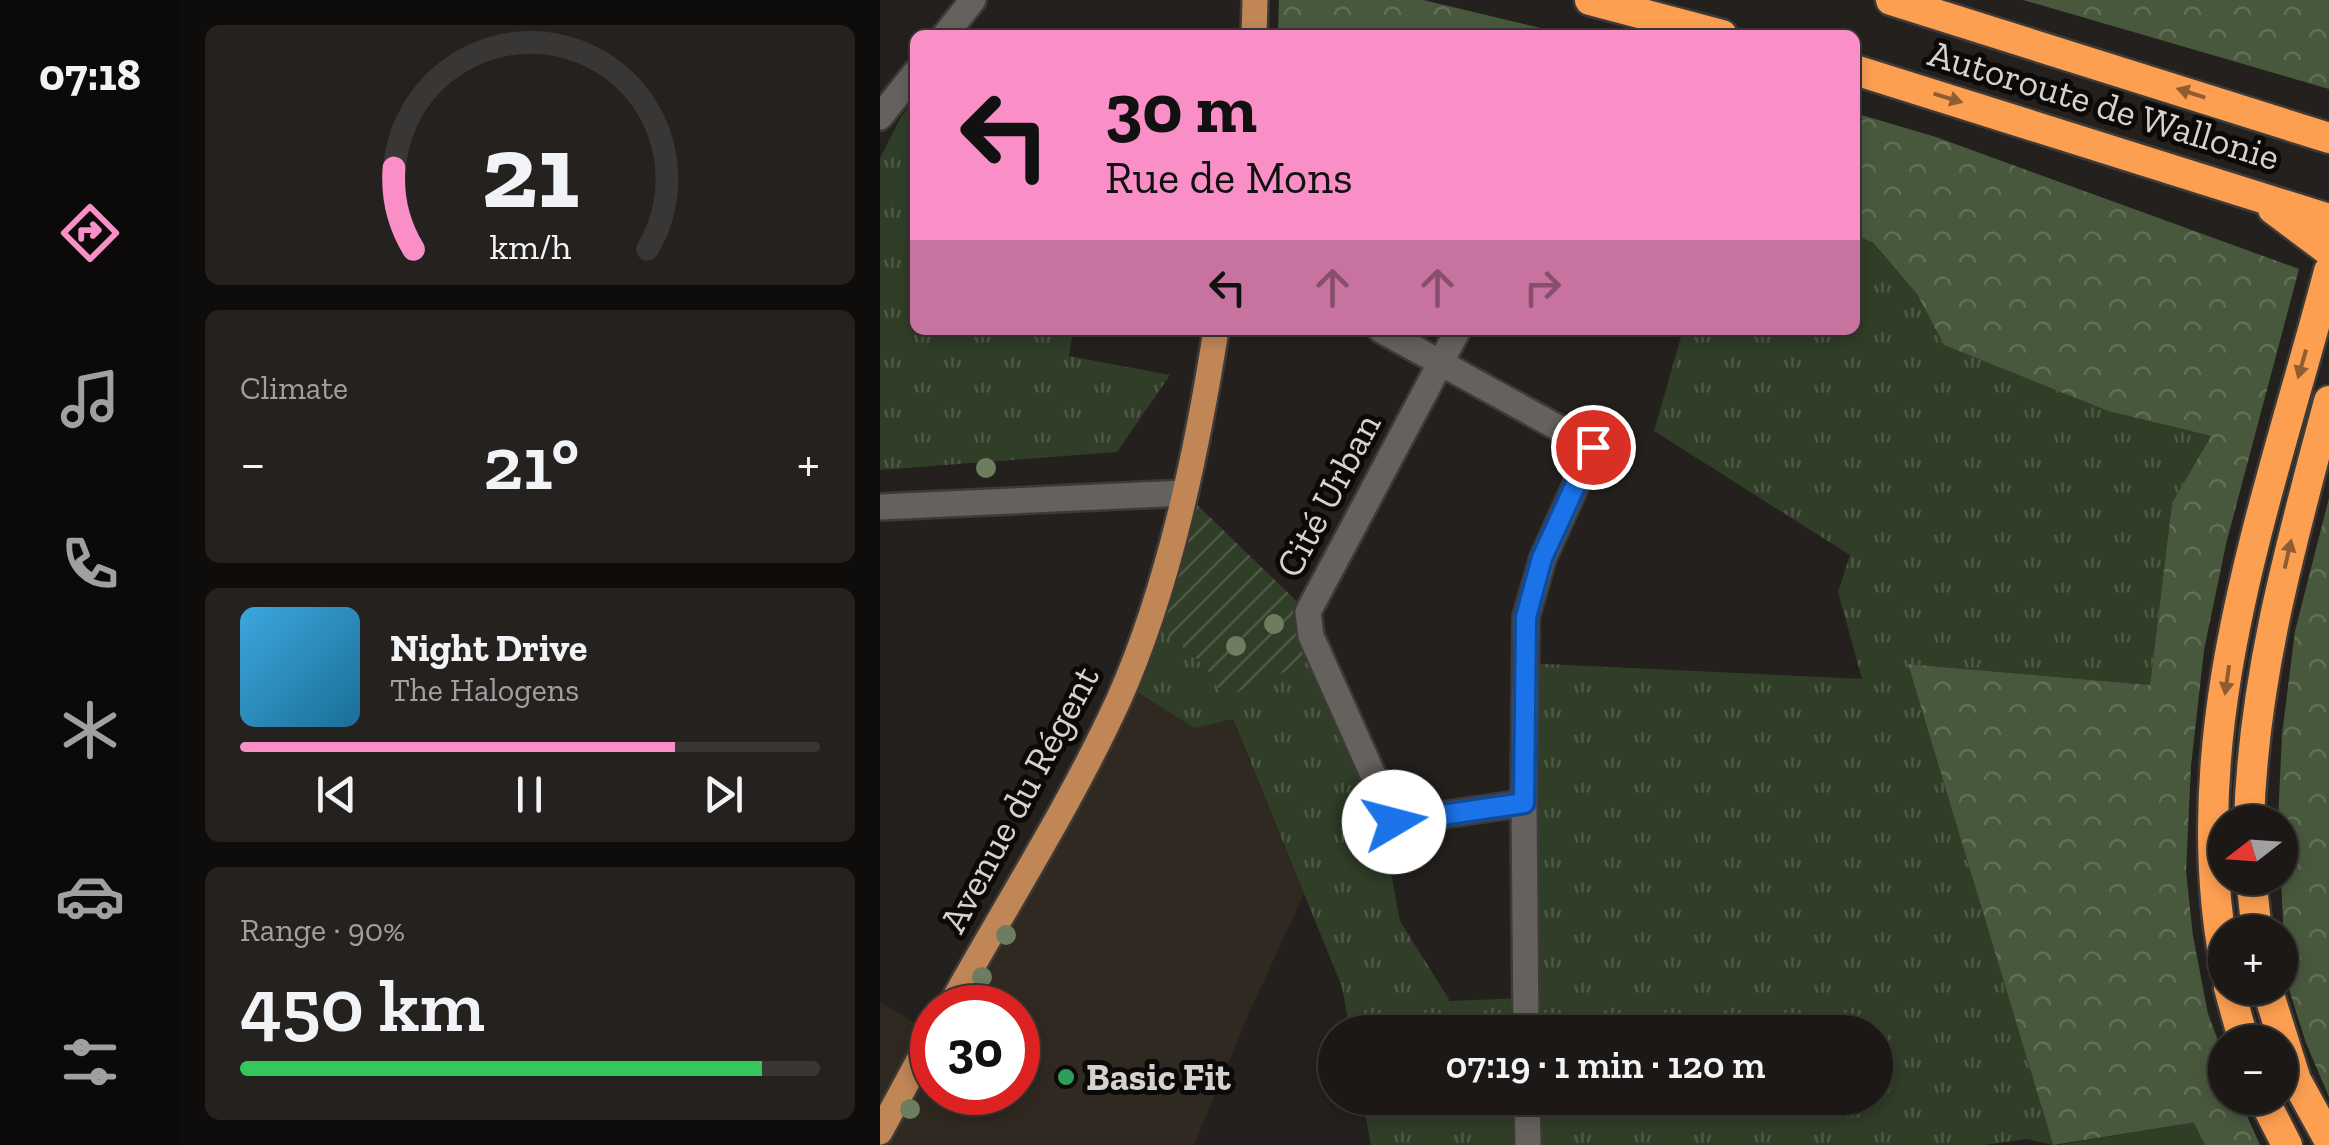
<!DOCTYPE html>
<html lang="en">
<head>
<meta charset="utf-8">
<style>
  :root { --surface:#1b1816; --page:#24211f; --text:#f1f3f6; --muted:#a0a0a1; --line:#393735; --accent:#fa8fc7 }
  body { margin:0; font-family:"Zilla Slab",serif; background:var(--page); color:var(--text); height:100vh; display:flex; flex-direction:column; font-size:38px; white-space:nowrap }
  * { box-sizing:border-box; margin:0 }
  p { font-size:32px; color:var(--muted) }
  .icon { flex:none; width:55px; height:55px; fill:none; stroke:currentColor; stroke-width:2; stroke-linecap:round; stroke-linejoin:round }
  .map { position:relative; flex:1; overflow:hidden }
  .panel { display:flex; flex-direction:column; gap:25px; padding:25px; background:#0f0d0c; width:700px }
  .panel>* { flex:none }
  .hud { position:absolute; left:30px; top:30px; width:950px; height:305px; border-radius:15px; box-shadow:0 5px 15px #0003,0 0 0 2px var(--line); background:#fa8fc7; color:#111; overflow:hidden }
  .needle { width:65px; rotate:253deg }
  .fabs { position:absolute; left:1328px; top:805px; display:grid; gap:20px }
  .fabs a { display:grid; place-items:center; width:90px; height:90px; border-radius:50%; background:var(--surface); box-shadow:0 5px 15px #0003,0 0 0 2px var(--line); font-size:50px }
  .speed { position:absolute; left:30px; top:985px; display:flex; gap:20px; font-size:50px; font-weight:700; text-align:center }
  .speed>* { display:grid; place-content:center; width:130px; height:130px; border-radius:50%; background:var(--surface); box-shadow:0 5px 15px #0003,0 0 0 2px var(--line); line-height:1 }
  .speed .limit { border:15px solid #d22; background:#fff; color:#111 }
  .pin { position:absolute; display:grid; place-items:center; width:85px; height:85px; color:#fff; margin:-42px; border:5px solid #fff; border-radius:50%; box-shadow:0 2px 10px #0007 }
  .me { position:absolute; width:110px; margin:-55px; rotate:82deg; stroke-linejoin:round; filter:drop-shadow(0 0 8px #0008) }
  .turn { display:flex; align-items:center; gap:35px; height:210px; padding:0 30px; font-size:45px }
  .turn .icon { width:130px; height:130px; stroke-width:2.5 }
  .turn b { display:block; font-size:70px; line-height:85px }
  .lanes { display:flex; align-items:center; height:95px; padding:0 30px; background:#0003; justify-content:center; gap:50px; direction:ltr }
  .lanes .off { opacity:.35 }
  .big { font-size:75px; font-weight:600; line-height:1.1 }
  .panel .widget { flex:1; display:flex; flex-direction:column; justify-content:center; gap:15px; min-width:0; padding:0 35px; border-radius:15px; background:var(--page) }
  .panel .dial { align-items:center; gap:0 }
  .dial svg { height:260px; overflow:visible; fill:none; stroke:var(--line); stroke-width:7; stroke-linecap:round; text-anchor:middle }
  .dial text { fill:var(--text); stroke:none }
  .song { display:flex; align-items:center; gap:30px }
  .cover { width:120px; height:120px; border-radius:15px; background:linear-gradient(135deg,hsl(200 70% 55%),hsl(200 70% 35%)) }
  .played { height:10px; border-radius:5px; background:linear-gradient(90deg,var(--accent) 75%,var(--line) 75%) }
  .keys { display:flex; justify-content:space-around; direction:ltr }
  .heat { display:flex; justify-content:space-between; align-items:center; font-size:55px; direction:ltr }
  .charge { height:15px; border-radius:8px; background:linear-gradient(90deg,#34c759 90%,var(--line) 0) }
  .trip { position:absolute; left:438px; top:1015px; width:575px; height:100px; border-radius:50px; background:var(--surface); box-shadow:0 5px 15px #0003,0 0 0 2px var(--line); font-weight:600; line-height:100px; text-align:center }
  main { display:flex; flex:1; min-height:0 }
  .tabs { display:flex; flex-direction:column; width:180px; justify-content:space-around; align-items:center; background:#0b0a09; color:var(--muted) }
  .tabs .icon { width:70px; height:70px }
  .tabs .current { color:var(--accent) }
  .tabs b { font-size:45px; color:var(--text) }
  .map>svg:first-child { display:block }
</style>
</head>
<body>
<main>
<nav class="tabs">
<b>07:18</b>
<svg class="icon current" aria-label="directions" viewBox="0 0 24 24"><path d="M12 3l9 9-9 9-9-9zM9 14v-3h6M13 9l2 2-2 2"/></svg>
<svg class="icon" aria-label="music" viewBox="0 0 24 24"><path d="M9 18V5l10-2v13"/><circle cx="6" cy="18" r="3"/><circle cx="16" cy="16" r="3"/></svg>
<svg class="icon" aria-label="phone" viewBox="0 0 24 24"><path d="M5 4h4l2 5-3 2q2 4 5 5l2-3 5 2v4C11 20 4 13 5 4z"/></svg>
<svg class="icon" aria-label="climate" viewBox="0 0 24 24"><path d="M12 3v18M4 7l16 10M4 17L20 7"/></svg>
<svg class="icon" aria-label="car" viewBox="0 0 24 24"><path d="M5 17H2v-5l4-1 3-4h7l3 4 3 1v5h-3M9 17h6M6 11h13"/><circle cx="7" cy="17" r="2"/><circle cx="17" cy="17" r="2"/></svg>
<svg class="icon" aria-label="filters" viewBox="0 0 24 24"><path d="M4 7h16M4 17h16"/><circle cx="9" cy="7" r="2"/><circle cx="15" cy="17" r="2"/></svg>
</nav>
<section class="panel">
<div class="widget dial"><svg viewBox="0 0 100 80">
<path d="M14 69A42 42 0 1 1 86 69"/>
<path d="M14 69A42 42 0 0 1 8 44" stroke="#fa8fc7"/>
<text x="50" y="56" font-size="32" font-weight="700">21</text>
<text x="50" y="72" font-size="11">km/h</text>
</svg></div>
<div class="widget"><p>Climate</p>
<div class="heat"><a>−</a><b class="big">21°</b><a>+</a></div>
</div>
<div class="widget">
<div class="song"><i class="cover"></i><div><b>Night Drive</b><p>The Halogens</p></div></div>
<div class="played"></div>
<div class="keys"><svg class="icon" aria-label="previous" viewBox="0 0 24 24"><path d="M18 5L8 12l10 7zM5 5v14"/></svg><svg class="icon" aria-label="pause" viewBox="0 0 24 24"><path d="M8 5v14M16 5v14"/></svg><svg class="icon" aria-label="next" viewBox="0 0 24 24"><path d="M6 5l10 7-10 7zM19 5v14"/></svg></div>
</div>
<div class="widget"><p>Range · 90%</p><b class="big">450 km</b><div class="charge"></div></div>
</section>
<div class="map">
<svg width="1449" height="1145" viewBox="0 0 1449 1145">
  <defs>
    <pattern id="grass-tufts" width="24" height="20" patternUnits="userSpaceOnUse" patternTransform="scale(2.5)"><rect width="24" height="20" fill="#303d27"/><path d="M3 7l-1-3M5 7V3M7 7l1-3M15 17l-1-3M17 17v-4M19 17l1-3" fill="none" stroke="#4d5845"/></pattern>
    <pattern id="forest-crowns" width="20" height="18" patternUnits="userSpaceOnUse" patternTransform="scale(2.5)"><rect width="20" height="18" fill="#48583d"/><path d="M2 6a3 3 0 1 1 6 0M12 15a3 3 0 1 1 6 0" fill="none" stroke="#626f58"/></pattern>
    <pattern id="garden-furrows" width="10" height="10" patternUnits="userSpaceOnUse" patternTransform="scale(2.5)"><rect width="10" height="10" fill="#303d27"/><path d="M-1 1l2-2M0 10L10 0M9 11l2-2" fill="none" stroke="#4d5845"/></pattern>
  </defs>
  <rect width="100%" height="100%" fill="#24201d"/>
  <path fill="#302921" d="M245,684L314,728L352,718L424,894L370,1011L314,1145H0V1002L52,1033V1092H138V1008L69,1007Z"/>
  <path fill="url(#grass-tufts)" d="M35,99V330H193L189,356L290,375L237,452L0,470V158L21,117Z
    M975,235L992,243L1037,294L1064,345L1228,411L1331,436L1292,503L1270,685L1028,664L1173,1145L1147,1139L1104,1145H491L482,1098H995V1032H470L462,987L353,719L314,728L245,684L269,618L326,667L344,698L438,657L502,825L520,921L570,1001L645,998V663L982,679L958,592L970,555L774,431L803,330H975Z"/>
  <path fill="url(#forest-crowns)" d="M399,0H543L690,35H402L398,29Z
    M1143,0H1449V89Z
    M975,113L1056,137L1419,269L1346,544L1324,650L1311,766L1306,871L1313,936L1328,1014L1345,1059V1098H1359L1380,1145H1325L1313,1123L1173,1145L1028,664L1270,685L1292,503L1331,436L1228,411L1064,345L1037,294L993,243L975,235Z
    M1449,498V1097L1426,1043L1406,980L1398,822L1402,734L1415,631Z"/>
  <path fill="url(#garden-furrows)" d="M305,493L428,612L438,657L344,698L326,667L269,618Z"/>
  <path fill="#303d27" d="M1314,1123L1325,1145H1178L1297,1125Z"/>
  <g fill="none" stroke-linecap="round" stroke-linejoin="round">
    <defs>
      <path id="street" d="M65,35L93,0
        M0,117L35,73
        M501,330L713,447L663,558L646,617L644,803L646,1032
        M578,330L428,612L431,636L514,822L644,803
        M0,507L305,493
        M647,1098L648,1145"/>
      <path id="primary" d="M374,35L375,0
        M69,1008C126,905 190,806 239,699C289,587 317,451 336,330
        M0,1132L52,1036"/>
      <path id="highway" d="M710,0L842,35
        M1011,0L1449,138
        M975,70L1449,219
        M1393,209L1449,251
        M1369,822C1373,677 1412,540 1449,401
        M1371,878L1377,932
        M1345,964C1300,727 1390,496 1449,271
        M1349,988L1364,1042
        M1387,988L1416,1080L1449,1140
        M1383,1098L1407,1145"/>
    </defs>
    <use href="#street" stroke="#3d3a38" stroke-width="30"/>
    <use href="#primary" stroke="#3d3a38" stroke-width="30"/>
    <use href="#highway" stroke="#3d3a38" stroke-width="35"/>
    <use href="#street" stroke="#65615d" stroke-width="25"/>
    <use href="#primary" stroke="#c08656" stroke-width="25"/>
    <use href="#highway" stroke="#fc9f51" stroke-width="30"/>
  </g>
  <g fill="#6e7d60">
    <circle cx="106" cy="468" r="10"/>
    <circle cx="394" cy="624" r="10"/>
    <circle cx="356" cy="646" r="10"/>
    <circle cx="126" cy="935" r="10"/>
    <circle cx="102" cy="977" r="10"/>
    <circle cx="30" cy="1109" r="10"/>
  </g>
  <defs><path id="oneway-solid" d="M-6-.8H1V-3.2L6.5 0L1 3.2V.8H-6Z" transform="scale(2.5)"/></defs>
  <g fill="#905c31">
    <use href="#oneway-solid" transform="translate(1311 93) rotate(-162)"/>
    <use href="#oneway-solid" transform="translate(1068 98) rotate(17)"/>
    <use href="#oneway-solid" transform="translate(1422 364) rotate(106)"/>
    <use href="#oneway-solid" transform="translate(1408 554) rotate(-77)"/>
    <use href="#oneway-solid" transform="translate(1347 680) rotate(98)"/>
  </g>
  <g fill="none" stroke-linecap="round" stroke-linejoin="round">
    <defs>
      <path id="route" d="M514,822L644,803L646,617L662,558L713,447"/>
    </defs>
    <use href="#route" stroke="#114b97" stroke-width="25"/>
    <use href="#route" stroke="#1a73e8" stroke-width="18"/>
  </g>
  <circle fill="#2e9e5b" stroke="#0c0a09" stroke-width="4" cx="186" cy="1077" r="10"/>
  <g text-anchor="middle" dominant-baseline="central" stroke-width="10" stroke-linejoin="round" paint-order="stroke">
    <g font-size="38" fill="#d5d2d0" stroke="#0c0a09">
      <text transform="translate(1224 105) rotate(17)">Autoroute de Wallonie</text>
      <text transform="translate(448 495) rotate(-62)">Cité Urban</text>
      <text transform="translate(139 799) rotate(-62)">Avenue du Régent</text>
    </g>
    <g font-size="38" font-weight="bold" fill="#d5d2d0" stroke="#0c0a09" text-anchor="start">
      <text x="206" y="1077">Basic Fit</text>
    </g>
  </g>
</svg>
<div class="fabs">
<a><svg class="needle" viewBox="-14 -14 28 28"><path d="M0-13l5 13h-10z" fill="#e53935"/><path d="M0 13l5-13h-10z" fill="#a0a0a1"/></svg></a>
<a>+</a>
<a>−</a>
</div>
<div class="speed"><div class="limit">30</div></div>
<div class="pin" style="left:713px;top:447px;background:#d93025"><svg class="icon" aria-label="arrive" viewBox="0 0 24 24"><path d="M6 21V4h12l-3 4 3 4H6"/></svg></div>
<svg class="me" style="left:514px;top:822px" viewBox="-20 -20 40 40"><circle r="19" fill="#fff"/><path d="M0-13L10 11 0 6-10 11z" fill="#1a73e8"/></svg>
<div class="trip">07:19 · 1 min · 120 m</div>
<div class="hud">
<div class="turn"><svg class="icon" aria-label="left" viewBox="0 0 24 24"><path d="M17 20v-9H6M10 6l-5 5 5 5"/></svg><div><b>30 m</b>Rue de Mons</div></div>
<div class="lanes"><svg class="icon" aria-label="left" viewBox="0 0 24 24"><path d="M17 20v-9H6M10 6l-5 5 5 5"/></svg><svg class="icon off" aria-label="ahead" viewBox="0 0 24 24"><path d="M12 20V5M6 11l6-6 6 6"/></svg><svg class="icon off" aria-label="ahead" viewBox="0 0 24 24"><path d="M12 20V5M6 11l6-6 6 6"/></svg><svg class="icon off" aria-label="right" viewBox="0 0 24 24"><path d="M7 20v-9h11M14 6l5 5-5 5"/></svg></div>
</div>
</div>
</main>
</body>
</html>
